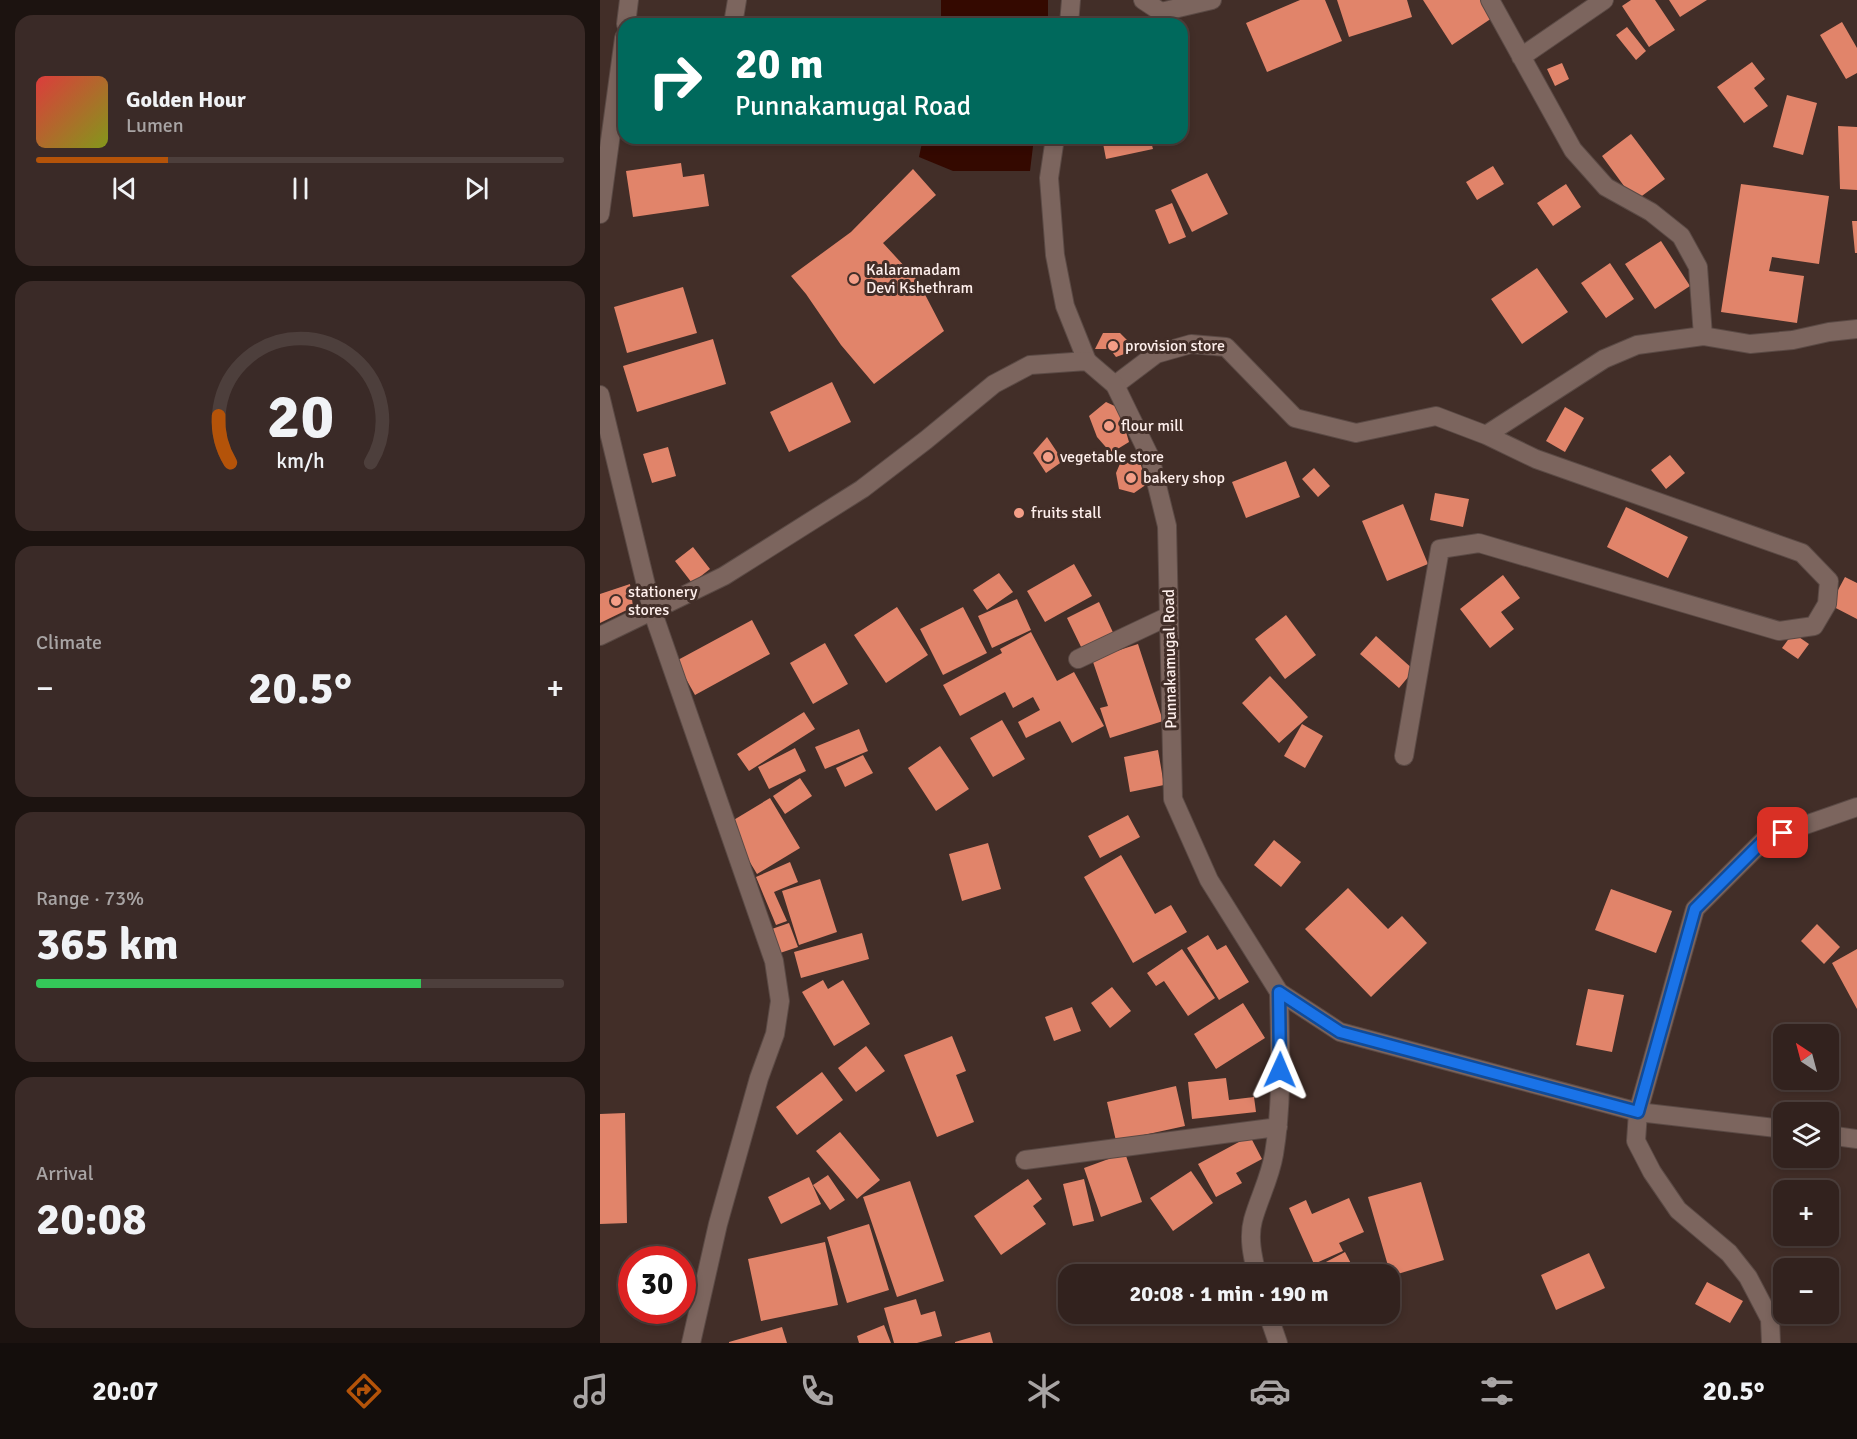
<!DOCTYPE html>
<html lang="en">
<head>
<meta charset="utf-8">
<style>
  :root { --surface:#32221e; --page:#3a2a27; --text:#f1f3f6; --muted:#a8a4a4; --line:#4d3f3c; --accent:#b45309 }
  body { margin:0; font-family:Signika,sans-serif; background:var(--page); color:var(--text); height:100vh; display:flex; flex-direction:column; font-size:22px; white-space:nowrap }
  * { box-sizing:border-box; margin:0 }
  p { font-size:20px; color:var(--muted) }
  .icon { flex:none; width:33px; height:33px; fill:none; stroke:currentColor; stroke-width:2; stroke-linecap:round; stroke-linejoin:round }
  .map { position:relative; flex:1; overflow:hidden }
  .details { display:flex; flex-direction:column; gap:15px; padding:15px; background:#1c1310; width:600px }
  .details>* { flex:none }
  .hud { position:absolute; left:18px; top:18px; width:570px; height:126px; border-radius:18px; box-shadow:0 3px 9px #0003,0 0 0 2px var(--line); background:#00695c; color:#fff; overflow:hidden }
  .needle { width:39px; rotate:324deg }
  .fabs { position:absolute; left:1173px; top:1024px; display:grid; gap:12px }
  .fabs a { display:grid; place-items:center; width:66px; height:66px; border-radius:12px; background:var(--surface); box-shadow:0 3px 9px #0003,0 0 0 2px var(--line); font-size:30px }
  .speed { position:absolute; left:18px; top:1246px; display:flex; gap:12px; font-size:30px; font-weight:700; text-align:center }
  .speed>* { display:grid; place-content:center; width:78px; height:78px; border-radius:50%; background:var(--surface); box-shadow:0 3px 9px #0003,0 0 0 2px var(--line); line-height:1 }
  .speed .limit { border:9px solid #d22; background:#fff; color:#111 }
  .pin { position:absolute; display:grid; place-items:center; width:51px; height:51px; color:#fff; margin:-26px; border-radius:12px; box-shadow:0 3px 9px #0006 }
  .me { position:absolute; width:66px; margin:-33px; rotate:1deg; stroke-linejoin:round; filter:drop-shadow(0 0 4px #0008) }
  .turn { display:flex; align-items:center; gap:21px; height:126px; padding:0 18px; font-size:27px }
  .turn .icon { width:78px; height:78px; stroke-width:2.5 }
  .turn b { display:block; font-size:42px; line-height:51px }
  .big { font-size:45px; font-weight:700; line-height:1.1 }
  .details .tile { flex:1; display:flex; flex-direction:column; justify-content:center; gap:9px; min-width:0; padding:0 21px; border-radius:18px; background:var(--page) }
  .details .dial { align-items:center; gap:0 }
  .dial svg { height:156px; overflow:visible; fill:none; stroke:var(--line); stroke-width:7; stroke-linecap:round; text-anchor:middle }
  .dial text { fill:var(--text); stroke:none }
  .song { display:flex; align-items:center; gap:18px }
  .cover { width:72px; height:72px; border-radius:9px; background:linear-gradient(135deg,hsl(0 70% 55%),hsl(70 70% 35%)) }
  .played { height:6px; border-radius:3px; background:linear-gradient(90deg,var(--accent) 25%,var(--line) 25%) }
  .keys { display:flex; justify-content:space-around; direction:ltr }
  .heat { display:flex; justify-content:space-between; align-items:center; font-size:33px; direction:ltr }
  .charge { height:9px; border-radius:4px; background:linear-gradient(90deg,#34c759 73%,var(--line) 0) }
  .trip { position:absolute; left:458px; top:1264px; width:342px; height:60px; border-radius:18px; background:var(--surface); box-shadow:0 3px 9px #0003,0 0 0 2px var(--line); font-weight:700; line-height:60px; text-align:center }
  .menu { display:flex; height:96px; justify-content:space-around; align-items:center; background:#140e0c; color:var(--muted) }
  .menu .icon { width:42px; height:42px }
  .menu .active { color:var(--accent) }
  .menu b { font-size:27px; color:var(--text) }
  main { display:flex; flex:1; min-height:0 }
  .map>svg:first-child { display:block }
</style>
</head>
<body>
<main>
<section class="details">
<div class="tile">
<div class="song"><i class="cover"></i><div><b>Golden Hour</b><p>Lumen</p></div></div>
<div class="played"></div>
<div class="keys"><svg class="icon" aria-label="previous" viewBox="0 0 24 24"><path d="M18 5L8 12l10 7zM5 5v14"/></svg><svg class="icon" aria-label="pause" viewBox="0 0 24 24"><path d="M8 5v14M16 5v14"/></svg><svg class="icon" aria-label="next" viewBox="0 0 24 24"><path d="M6 5l10 7-10 7zM19 5v14"/></svg></div>
</div>
<div class="tile dial"><svg viewBox="0 0 100 80">
<path d="M14 69A42 42 0 1 1 86 69"/>
<path d="M14 69A42 42 0 0 1 8 45" stroke="#b45309"/>
<text x="50" y="56" font-size="32" font-weight="700">20</text>
<text x="50" y="72" font-size="11">km/h</text>
</svg></div>
<div class="tile"><p>Climate</p>
<div class="heat"><a>−</a><b class="big">20.5°</b><a>+</a></div>
</div>
<div class="tile"><p>Range · 73%</p><b class="big">365 km</b><div class="charge"></div></div>
<div class="tile"><p>Arrival</p><b class="big">20:08</b></div>
</section>
<div class="map">
<svg width="1257" height="1343" viewBox="0 0 1257 1343">
  <rect width="100%" height="100%" fill="#422e28"/>
  <path fill="#340900" d="M341,0H448V24H341Z
    M323,138H434L430,171H353L319,157Z"/>
  <path fill="#e1846a" d="M700,0H725L742,41L667,72L646,23Z
    M737,0H807L812,17L749,37Z
    M823,0H880L892,18L852,45Z
    M1031,0H1055L1075,30L1049,47L1022,6Z
    M1069,0H1107L1080,17Z
    M1242,22L1257,48V73L1246,79L1220,35Z
    M1027,27L1046,51L1036,60L1016,35Z
    M1152,62L1165,79L1154,88L1168,106L1144,123L1117,87Z
    M962,63L969,79L955,86L947,69Z
    M1187,95L1217,103L1203,155L1173,147Z
    M1238,126L1257,127V190L1240,189Z
    M1031,134L1065,179L1035,201L1002,156Z
    M502,138H550L553,149L506,159Z
    M81,163L83,177L104,174L109,206L33,217L26,171Z
    M893,166L904,184L877,200L866,182Z
    M313,169L336,195L283,243L318,281L344,331L274,384L241,345L206,294L191,276L251,232Z
    M607,173L628,214L592,232L571,190Z
    M966,184L981,207L953,226L937,203Z
    M1141,184L1229,196L1219,264L1172,257L1169,271L1204,276L1197,323L1121,312Z
    M572,203L586,237L569,244L555,210Z
    M1252,221H1257V253H1255Z
    M1061,241L1090,286L1055,309L1025,264Z
    M1010,263L1034,299L1006,318L981,283Z
    M937,268L968,312L922,344L891,299Z
    M83,287L97,333L27,353L14,307Z
    M503,333H520L530,343L527,353L516,357L510,349H495Z
    M113,339L126,384L37,412L23,366Z
    M232,382L251,422L189,452L170,412Z
    M506,402L519,408L529,442L511,453L497,437L489,416Z
    M965,407L984,418L965,452L946,441Z
    M447,437L463,461L446,473L433,453Z
    M68,447L76,476L52,483L43,454Z
    M1070,455L1085,473L1066,489L1051,470Z
    M538,456L547,484L534,493L519,489L516,473L522,459Z
    M686,461L700,497L646,518L632,482Z
    M714,468L730,486L718,497L702,479Z
    M835,493L869,499L863,527L830,520Z
    M803,504L828,564L787,581L762,521Z
    M1026,507L1088,537L1068,578L1007,547Z
    M93,547L110,569L92,583L75,561Z
    M474,564L492,596L445,622L427,591Z
    M399,573L413,592L387,610L373,590Z
    M903,575L920,598L901,612L914,629L890,648L860,609Z
    M1245,577L1257,583V619L1230,605Z
    M30,584L33,607L0,623V594Z
    M417,599L431,630L392,648L378,616Z
    M499,602L516,639L485,655L467,618Z
    M297,607L328,655L286,683L254,635Z
    M363,607L387,653L343,675L320,629Z
    M686,615L716,655L685,679L655,639Z
    M152,620L170,654L95,695L76,661Z
    M431,632L457,681L474,672L504,726L472,743L460,721L426,738L418,722L440,710L433,697L413,708L405,692L360,716L343,685L402,653L400,649Z
    M1193,633L1209,644L1198,659L1182,648Z
    M776,636L814,670L799,688L760,654Z
    M225,643L248,684L213,704L190,663Z
    M538,644L563,721L510,738L500,708L508,706L492,659Z
    M670,676L708,717L679,743L642,703Z
    M204,712L215,729L149,771L137,754Z
    M402,720L425,759L393,777L370,738Z
    M702,724L723,736L705,768L684,756Z
    M259,729L268,751L225,769L215,747Z
    M340,746L369,789L336,811L308,768Z
    M195,748L206,771L169,789L158,767Z
    M558,750L564,785L530,792L524,757Z
    M263,755L273,773L245,787L236,768Z
    M200,778L212,796L185,814L173,796Z
    M170,798L200,848L157,874L127,824Z
    M528,815L540,837L500,858L488,836Z
    M674,840L701,862L681,887L654,865Z
    M388,843L401,889L362,901L349,854Z
    M521,855L555,914L571,905L587,932L533,963L484,877Z
    M190,862L198,882L174,892L187,921L176,925L156,877Z
    M220,879L237,932L199,945L182,891Z
    M748,888L788,929L802,916L827,943L771,997L705,929Z
    M1011,889L1072,911L1056,953L995,930Z
    M189,923L198,947L177,954L169,930Z
    M1217,924L1240,947L1224,964L1201,941Z
    M262,933L269,959L201,978L194,952Z
    M608,935L617,950L626,945L649,982L619,1000L587,948Z
    M582,949L615,998L588,1016L564,981L556,986L547,973Z
    M1257,949V1009L1232,963Z
    M223,980L228,989L243,980L270,1024L234,1046L202,992Z
    M512,987L531,1011L510,1028L491,1003Z
    M988,989L1024,995L1012,1052L976,1045Z
    M643,1003L665,1038L616,1069L594,1034Z
    M472,1007L481,1031L454,1041L445,1017Z
    M352,1036L366,1071L356,1075L374,1122L337,1137L304,1055Z
    M266,1046L285,1071L256,1092L238,1068Z
    M222,1072L243,1100L197,1135L176,1107Z
    M626,1078L629,1100L654,1097L656,1112L592,1119L588,1082Z
    M576,1086L585,1126L516,1141L507,1102Z
    M25,1113L27,1223L0,1224V1114Z
    M240,1132L280,1180L257,1199L216,1151Z
    M650,1136L662,1159L636,1173L642,1183L616,1197L598,1164Z
    M525,1153L542,1202L501,1217L484,1168Z
    M591,1171L613,1203L573,1231L550,1198Z
    M228,1175L245,1200L230,1210L213,1185Z
    M209,1177L221,1204L181,1224L168,1197Z
    M428,1179L442,1199L433,1206L446,1224L401,1255L374,1216Z
    M484,1179L494,1221L473,1226L463,1184Z
    M310,1181L344,1281L297,1297L263,1197Z
    M821,1182L844,1260L791,1276L768,1197Z
    M749,1198L764,1232L739,1243L743,1251L714,1264L689,1208L706,1200L712,1214Z
    M269,1224L289,1290L247,1303L227,1237Z
    M225,1242L238,1305L161,1321L148,1259Z
    M745,1252L757,1275H701Z
    M989,1253L1005,1288L956,1310L941,1275Z
    M1107,1282L1143,1301L1130,1323L1095,1304Z
    M316,1299L321,1315L335,1311L342,1336L317,1343H294L284,1308Z
    M284,1325L291,1343H259L257,1336Z
    M182,1327L187,1343H129V1342Z
    M390,1332L393,1343H355V1342Z"/>
  <g fill="none" stroke-linecap="round" stroke-linejoin="round">
    <defs>
      <path id="street" d="M543,0L561,12L612,0
        M890,0L973,150L1006,187L1051,212L1081,236L1098,267L1103,336
        M26,24L29,0
        M133,24L137,0
        M469,24L471,0
        M921,57L1004,0
        M455,138L449,178L455,255L465,306L487,361
        M0,214L24,38
        M515,385L556,354L591,344L626,347L695,418L756,433L836,416L886,435L1004,359L1037,345L1103,336L1150,344L1193,340L1229,332L1257,329
        M0,395L52,610L174,961L180,1001L175,1034L159,1078L118,1224L91,1343
        M478,659L569,616
        M804,756L840,549L879,543L1179,631L1214,626L1227,604L1229,581L1202,553L936,459L886,435
        M425,1160L678,1127
        M657,1275C653,1258 648,1238 653,1220C659,1198 670,1178 674,1154C683,1101 680,1046 679,992
        M668,1314L678,1343
        M1171,1343L1170,1319L1148,1277L1129,1253L1078,1210L1052,1172L1036,1141L1038,1112L1095,909L1165,839L1257,807"/>
      <path id="secondary" d="M0,636L124,576L262,489L326,440L394,384L430,365L487,361L515,385L550,457L567,526L573,799L609,880L679,992L740,1032L885,1071L1038,1112L1184,1129
        M1228,1135L1257,1139"/>
    </defs>
    <use href="#street" stroke="#5b4a45" stroke-width="20"/>
    <use href="#secondary" stroke="#5b4a45" stroke-width="20"/>
    <use href="#street" stroke="#7c655e" stroke-width="18"/>
    <use href="#secondary" stroke="#7c655e" stroke-width="18"/>
  </g>
  <g fill="none" stroke-linecap="round" stroke-linejoin="round">
    <defs>
      <path id="route" d="M680,1070L679,992L740,1032L1038,1112L1095,909L1165,839L1183,833"/>
    </defs>
    <use href="#route" stroke="#114b97" stroke-width="15"/>
    <use href="#route" stroke="#1a73e8" stroke-width="10"/>
  </g>
  <g fill="#f49e87" stroke="#422e28" stroke-width="2">
    <circle cx="254" cy="279" r="6"/>
    <circle cx="513" cy="346" r="6"/>
    <circle cx="509" cy="426" r="6"/>
    <circle cx="448" cy="457" r="6"/>
    <circle cx="531" cy="478" r="6"/>
    <circle cx="419" cy="513" r="6"/>
    <circle cx="16" cy="601" r="6"/>
  </g>
  <g text-anchor="middle" dominant-baseline="central" stroke-width="6" stroke-linejoin="round" paint-order="stroke">
    <g font-size="16" fill="#feefec" stroke="#422e28" text-anchor="start">
      <text x="266" y="270">Kalaramadam<tspan x="266" dy="18">Devi Kshethram</tspan></text>
      <text x="525" y="346">provision store</text>
      <text x="521" y="426">flour mill</text>
      <text x="460" y="457">vegetable store</text>
      <text x="543" y="478">bakery shop</text>
      <text x="431" y="513">fruits stall</text>
      <text x="28" y="592">stationery<tspan x="28" dy="18">stores</tspan></text>
    </g>
    <g font-size="16" fill="#feefec" stroke="#422e28">
      <text transform="translate(570 659) rotate(-91)">Punnakamugal Road</text>
    </g>
  </g>
</svg>
<div class="fabs">
<a><svg class="needle" viewBox="-14 -14 28 28"><path d="M0-13l5 13h-10z" fill="#e53935"/><path d="M0 13l5-13h-10z" fill="#a8a4a4"/></svg></a>
<a><svg class="icon" aria-label="layers" viewBox="0 0 24 24"><path d="M12 4l9 5-9 5-9-5zM3 14l9 5 9-5"/></svg></a>
<a>+</a>
<a>−</a>
</div>
<div class="speed"><div class="limit">30</div></div>
<div class="pin" style="left:1183px;top:833px;background:#d93025"><svg class="icon" aria-label="arrive" viewBox="0 0 24 24"><path d="M6 21V4h12l-3 4 3 4H6"/></svg></div>
<svg class="me" style="left:680px;top:1070px" viewBox="-20 -20 40 40"><path d="M0-17L14 15 0 8-14 15z" fill="#1a73e8" stroke="#fff" stroke-width="4"/></svg>
<div class="trip">20:08 · 1 min · 190 m</div>
<div class="hud">
<div class="turn"><svg class="icon" aria-label="right" viewBox="0 0 24 24"><path d="M7 20v-9h11M14 6l5 5-5 5"/></svg><div><b>20 m</b>Punnakamugal Road</div></div>
</div>
</div>
</main>
<nav class="menu">
<b>20:07</b>
<svg class="icon active" aria-label="directions" viewBox="0 0 24 24"><path d="M12 3l9 9-9 9-9-9zM9 14v-3h6M13 9l2 2-2 2"/></svg>
<svg class="icon" aria-label="music" viewBox="0 0 24 24"><path d="M9 18V5l10-2v13"/><circle cx="6" cy="18" r="3"/><circle cx="16" cy="16" r="3"/></svg>
<svg class="icon" aria-label="phone" viewBox="0 0 24 24"><path d="M5 4h4l2 5-3 2q2 4 5 5l2-3 5 2v4C11 20 4 13 5 4z"/></svg>
<svg class="icon" aria-label="climate" viewBox="0 0 24 24"><path d="M12 3v18M4 7l16 10M4 17L20 7"/></svg>
<svg class="icon" aria-label="car" viewBox="0 0 24 24"><path d="M5 17H2v-5l4-1 3-4h7l3 4 3 1v5h-3M9 17h6M6 11h13"/><circle cx="7" cy="17" r="2"/><circle cx="17" cy="17" r="2"/></svg>
<svg class="icon" aria-label="filters" viewBox="0 0 24 24"><path d="M4 7h16M4 17h16"/><circle cx="9" cy="7" r="2"/><circle cx="15" cy="17" r="2"/></svg>
<b>20.5°</b>
</nav>
</body>
</html>
